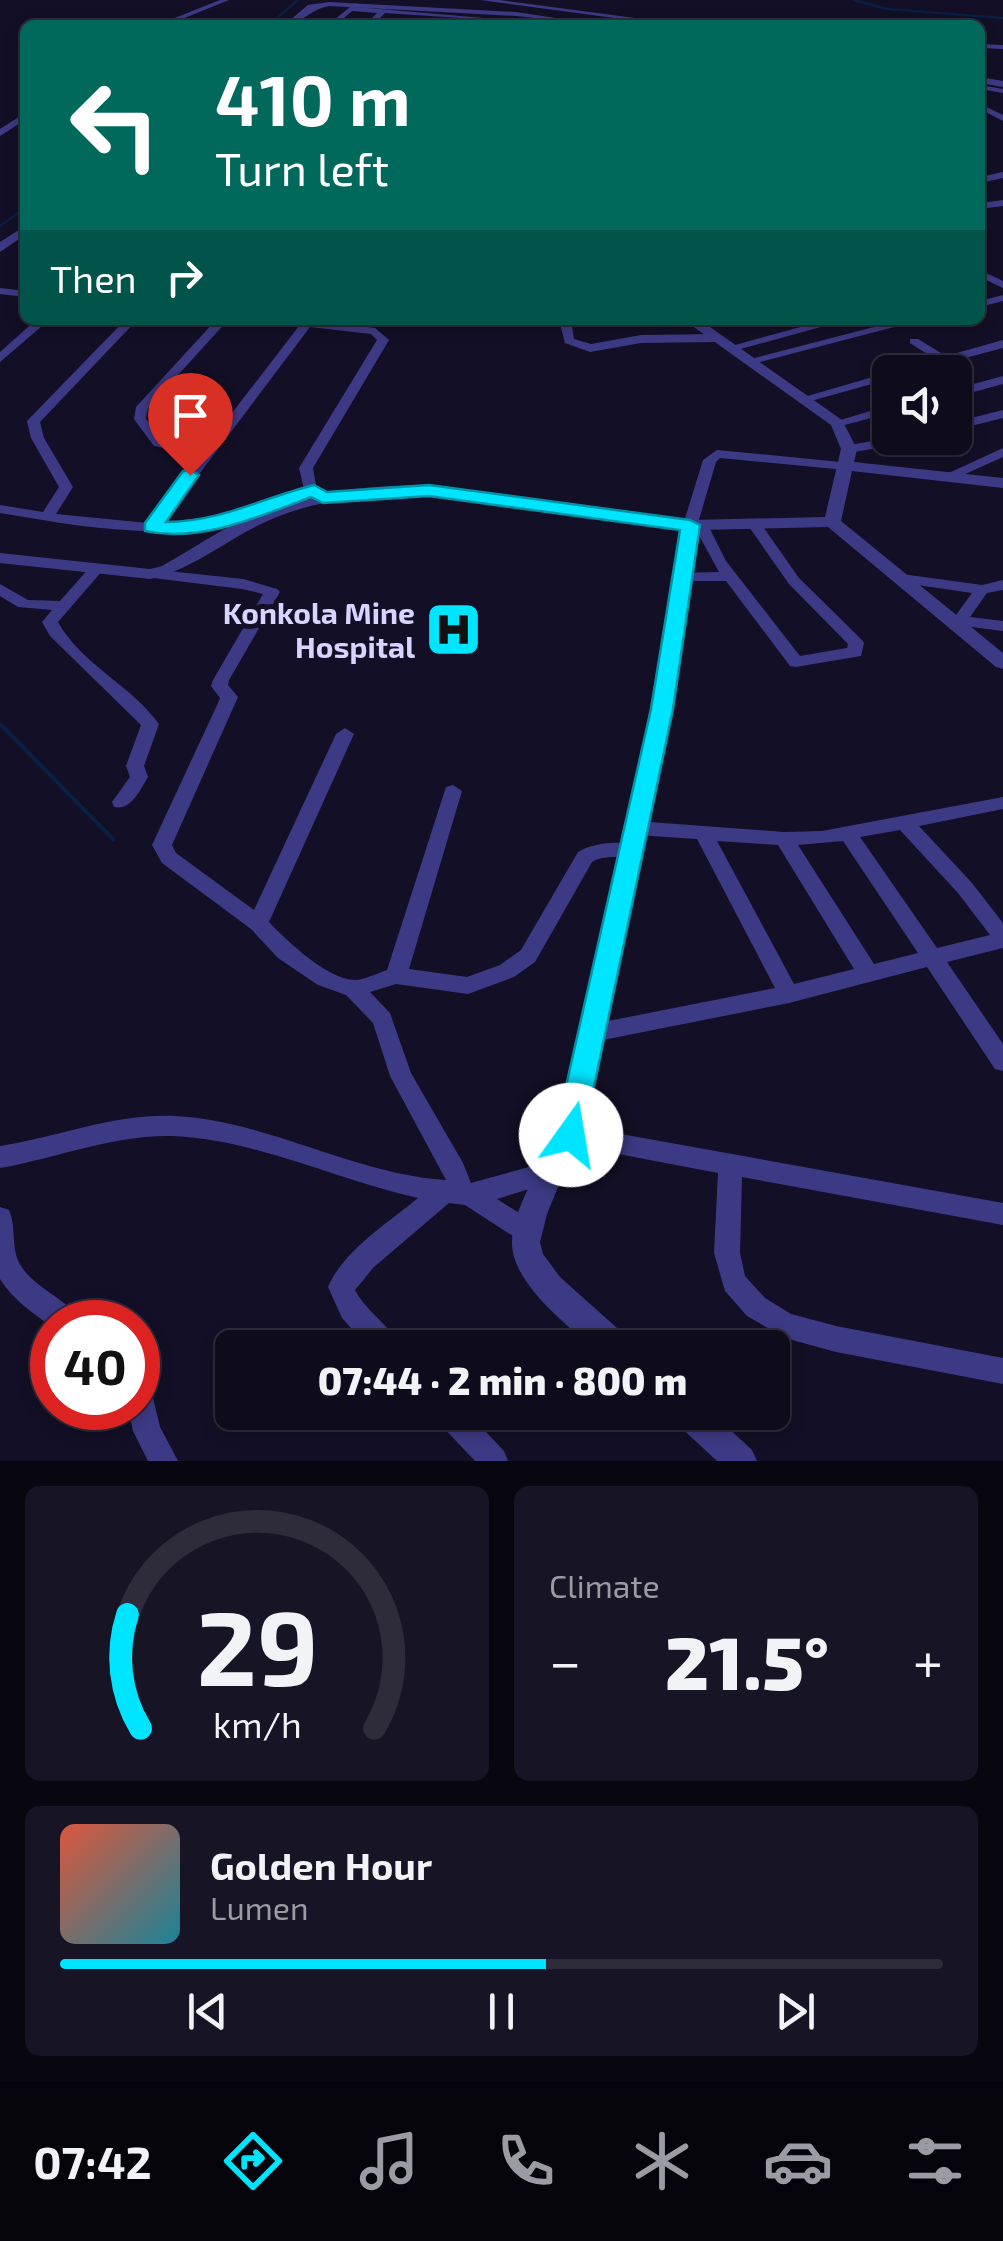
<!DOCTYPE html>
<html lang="en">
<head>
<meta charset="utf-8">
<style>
  :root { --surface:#0e0b1c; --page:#171425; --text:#f1f3f6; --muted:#9b9ba3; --line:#2e2b3b; --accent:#00e5ff }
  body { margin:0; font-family:"Exo 2",sans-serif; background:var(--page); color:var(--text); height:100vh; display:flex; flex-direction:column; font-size:38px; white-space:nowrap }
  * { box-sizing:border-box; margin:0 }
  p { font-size:32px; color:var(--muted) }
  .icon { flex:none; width:55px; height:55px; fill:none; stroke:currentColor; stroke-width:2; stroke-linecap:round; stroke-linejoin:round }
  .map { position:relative; height:1461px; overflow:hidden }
  .sheet { display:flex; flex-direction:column; gap:25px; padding:25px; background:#08060f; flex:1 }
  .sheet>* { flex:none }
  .top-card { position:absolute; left:20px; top:20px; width:965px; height:305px; border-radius:15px; box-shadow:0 5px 15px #0003,0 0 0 2px var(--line); background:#00695c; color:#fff; overflow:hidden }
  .controls { position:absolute; left:872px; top:355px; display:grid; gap:20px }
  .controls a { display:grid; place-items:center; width:100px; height:100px; border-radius:15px; background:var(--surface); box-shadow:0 5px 15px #0003,0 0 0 2px var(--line); font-size:50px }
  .speed { position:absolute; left:30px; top:1300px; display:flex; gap:20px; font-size:50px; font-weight:700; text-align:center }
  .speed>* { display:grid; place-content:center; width:130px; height:130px; border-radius:50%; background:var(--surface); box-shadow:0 5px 15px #0003,0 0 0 2px var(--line); line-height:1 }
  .speed .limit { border:15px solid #d22; background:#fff; color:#111 }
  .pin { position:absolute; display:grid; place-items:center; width:85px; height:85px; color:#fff; margin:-102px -42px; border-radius:50% 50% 50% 0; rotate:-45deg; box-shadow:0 0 10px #0007 }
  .pin .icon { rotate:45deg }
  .me { position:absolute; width:110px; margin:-55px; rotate:13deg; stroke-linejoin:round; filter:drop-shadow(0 0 8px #0008) }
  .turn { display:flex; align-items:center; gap:35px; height:210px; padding:0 30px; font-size:45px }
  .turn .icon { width:130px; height:130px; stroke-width:2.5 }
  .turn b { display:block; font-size:70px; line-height:85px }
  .then { display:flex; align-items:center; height:95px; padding:0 30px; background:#0003; gap:20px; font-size:38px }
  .big { font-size:75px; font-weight:800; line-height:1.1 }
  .sheet .card { flex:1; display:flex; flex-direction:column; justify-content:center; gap:15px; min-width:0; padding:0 35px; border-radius:15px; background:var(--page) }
  .sheet .dial { align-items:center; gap:0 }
  .dial svg { height:260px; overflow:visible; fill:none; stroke:var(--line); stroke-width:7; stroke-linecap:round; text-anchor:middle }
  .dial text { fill:var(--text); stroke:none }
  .song { display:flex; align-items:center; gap:30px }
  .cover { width:120px; height:120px; border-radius:15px; background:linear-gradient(135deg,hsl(10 70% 55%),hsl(190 70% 35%)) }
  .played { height:10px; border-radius:5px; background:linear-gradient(90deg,var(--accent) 55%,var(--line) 55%) }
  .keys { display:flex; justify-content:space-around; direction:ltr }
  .heat { display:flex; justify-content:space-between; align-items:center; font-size:55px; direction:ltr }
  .sheet .tiles { flex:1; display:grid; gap:25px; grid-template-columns:1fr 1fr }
  .card:last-child { grid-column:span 2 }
  .trip { position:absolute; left:215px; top:1330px; width:575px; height:100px; border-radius:15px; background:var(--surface); box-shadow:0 5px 15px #0003,0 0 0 2px var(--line); font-weight:800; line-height:100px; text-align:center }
  .menu { display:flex; height:160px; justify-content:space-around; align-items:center; background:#06040b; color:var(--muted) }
  .menu .icon { width:70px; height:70px }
  .menu .active { color:var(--accent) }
  .menu b { font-size:45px; color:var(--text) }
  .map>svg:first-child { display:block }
</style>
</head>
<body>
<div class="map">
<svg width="1003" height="1461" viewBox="0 0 1003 1461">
  <rect width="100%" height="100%" fill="#130f26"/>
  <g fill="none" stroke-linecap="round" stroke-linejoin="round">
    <path stroke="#0a1f44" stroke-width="2.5" d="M854,0L887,9L1003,18
      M269,25L298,0
      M0,226L25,208"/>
    <path stroke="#0a1f44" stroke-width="4" d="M0,724L113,839"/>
    <path fill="#3d3a85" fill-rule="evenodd" d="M220,0H229L167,25H157Z
      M480,0H499L688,25H667Z
      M355,3L358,5L356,7L567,25L385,13L373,25H365L377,13L352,11L336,25H328Z
      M980,44L1003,45V49L980,48Z
      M980,85L1003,89V93L980,89Z
      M980,104L1003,115V121L980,109Z
      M25,113V120L0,136V129Z
      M1003,172V178L980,183V177Z
      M1003,200V206L980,209V203Z
      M980,270L1003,281V288L980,277Z
      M0,288L25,291V297L0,294Z
      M1003,295V301L980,307V301Z
      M36,320H49L0,362V352Z
      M125,320H137L40,422L44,438L73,487L56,514L148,523L200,455L154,446L134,419L136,407L216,320H228L148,408L146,419L163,440L205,448L299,326L274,320H315L375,328L389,340L313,468L316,485L324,491V497L312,496C286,506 259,518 231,524C154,540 77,526 0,513V505L43,512L59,487L31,438L27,421ZM310,327L371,334L377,340L299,468L304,489L233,515L163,522Z
      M559,320H571L574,339L591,344L641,335L716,334L722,338L716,342L641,343L590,352L565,343Z
      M826,320H846L730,352L724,348Z
      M901,320H921L749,365L743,361Z
      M910,339H918L946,356L1003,340V348L912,372H890V379L807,402L797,399L935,359L910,343Z
      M1003,376V384L955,397V389Z
      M890,405V413L837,427L831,423Z
      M1003,410V418L955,430V422Z
      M891,438H918L911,442L849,453L842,449L849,445Z
      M1003,448V457L952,480L947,481L940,477Z
      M717,450L851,463V469L846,470L720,458L716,462L698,523H707L726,561L800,656L847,648L848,644L789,584L747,524L754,520L759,521L799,578L862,640L864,643L861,656L796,667L790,666L726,581H676L673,578L676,575L681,573L719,572L695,528L690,529L683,525L703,460Z
      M95,565L103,570L58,622C81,664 131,685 159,724L144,766L148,777C140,790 131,811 114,807L112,802L130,777L126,766L141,725L50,636L42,622L52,610L18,607L0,596V584L28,600L60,601L90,567Z
      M150,569L243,579L277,589L280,592L229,680L228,685L238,697L172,845L176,853L254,910L336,734L345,728L354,734L269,922C287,941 329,981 356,980C366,979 378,973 387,970L446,787L453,785L462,791L409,969L467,977L500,965L521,950L578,852C595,842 618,841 638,845L641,850L638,855C623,859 605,854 592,862L535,962L514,977L468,994L396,984L370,992L390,1013L411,1073L463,1163L471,1183L554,1160L562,1163L566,1171L562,1179L497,1199L537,1224L540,1232L537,1240L528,1244L519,1240L465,1205L449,1203L374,1267L355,1290C366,1312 391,1325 400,1348H369L342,1318L328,1287C344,1250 388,1223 418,1198C337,1180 258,1140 173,1136C115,1134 57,1158 0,1168V1146C58,1137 116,1113 175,1116C269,1121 353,1174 446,1180L390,1076L373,1023L346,995L318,985L278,958L251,929L162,863L152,845L218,703L220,698L211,686L213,680L263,594L242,589L145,577L142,574L145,571Z
      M902,574L982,585L1003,580V590L987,593L970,617L1003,621V631L964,626L962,629H950L948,626L972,593L897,582L894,579L897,576Z
      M1003,797V809L919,826L972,883L1003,923V948L947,962L1003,1044V1071L995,1069L927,967L789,1003L593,1042L585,1039L582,1033L585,1027L593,1024L775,988L697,839L636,835L629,833L627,828L629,823L636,821L784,832L822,831ZM900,830L958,893L990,935L937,948L860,837ZM717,841L778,845L854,969L794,984ZM843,841L918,953L874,964L798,845Z
      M571,1125L1003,1203V1225L742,1177L740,1253L745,1276L765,1298L791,1314L836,1326L1003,1358V1384L836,1352L785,1338L747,1316L725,1291L714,1253L718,1173L571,1145L563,1142L559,1135L563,1128Z
      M0,1207L9,1210C17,1228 10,1249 21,1266C35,1289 72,1301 80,1322H52V1327C33,1313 13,1300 0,1279Z
      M138,1374L148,1378L160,1427L178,1461H148L133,1431L128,1408H138Z
      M434,1412H467L504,1451L508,1461H475L438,1422Z"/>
    <path fill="#3d3a85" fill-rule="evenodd" d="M329,2L516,12L602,25L516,16L329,6C311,9 300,25 284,25L308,5Z
      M980,77L1003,81V87L980,83Z
      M25,226V235L0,252V242Z
      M684,320H700L842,420L857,449L854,462L1003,478V488L852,471L841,521L1003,653V669L996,667L828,527L698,530L672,709L589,1111L547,1214L540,1242L543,1254L560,1277L627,1337L631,1348H593C566,1324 511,1282 512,1242C512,1204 554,1149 563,1108C610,917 650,723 681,529L429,495C371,495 314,498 261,524C224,542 191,570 150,579L0,563V553L150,569L162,566C194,548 225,527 259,512C313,489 371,486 429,485L690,520L825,517L841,449L831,425Z
      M671,1412H711L752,1450L757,1461H717L676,1423Z"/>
  </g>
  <path fill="#00e5ff" stroke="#0095a6" stroke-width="2.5" d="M190,470L199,475L166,522C220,522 262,498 314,485L327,492L429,485L690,520L700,525L673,709L582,1144L571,1148L560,1144L555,1135L651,709L680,530L429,496L323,503L311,497C260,516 202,543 145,531V523L183,471Z"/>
  <defs>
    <symbol id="hospital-square" viewBox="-11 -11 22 22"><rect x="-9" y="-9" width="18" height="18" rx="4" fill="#00e5ff" stroke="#130f26"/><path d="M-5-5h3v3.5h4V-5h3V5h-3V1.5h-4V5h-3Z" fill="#111"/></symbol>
  </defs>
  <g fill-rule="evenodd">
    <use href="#hospital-square" x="422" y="598" width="63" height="63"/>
  </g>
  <g text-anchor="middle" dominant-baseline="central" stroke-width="10" stroke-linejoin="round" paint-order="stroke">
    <g font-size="30" font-weight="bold" fill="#d9d4ff" stroke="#130f26" text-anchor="end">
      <text x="415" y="612">Konkola Mine<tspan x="415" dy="34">Hospital</tspan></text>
    </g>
  </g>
</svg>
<div class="controls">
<a><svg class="icon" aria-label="sound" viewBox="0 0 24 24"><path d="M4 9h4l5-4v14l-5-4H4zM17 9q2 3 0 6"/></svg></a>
</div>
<div class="speed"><div class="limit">40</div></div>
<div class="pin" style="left:190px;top:475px;background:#d93025"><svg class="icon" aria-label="arrive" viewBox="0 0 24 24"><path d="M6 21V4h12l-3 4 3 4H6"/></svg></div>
<svg class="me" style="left:571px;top:1135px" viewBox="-20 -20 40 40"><circle r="19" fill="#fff"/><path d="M0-13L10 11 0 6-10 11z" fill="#00e5ff"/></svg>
<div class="trip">07:44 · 2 min · 800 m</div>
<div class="top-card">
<div class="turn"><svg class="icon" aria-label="left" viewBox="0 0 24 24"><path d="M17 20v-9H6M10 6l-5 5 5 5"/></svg><div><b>410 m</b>Turn left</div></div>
<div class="then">Then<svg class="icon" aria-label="right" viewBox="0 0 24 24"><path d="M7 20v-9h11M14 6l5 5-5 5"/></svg></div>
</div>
</div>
<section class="sheet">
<div class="tiles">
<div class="card dial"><svg viewBox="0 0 100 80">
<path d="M14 69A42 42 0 1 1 86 69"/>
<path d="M14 69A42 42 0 0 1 10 34" stroke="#00e5ff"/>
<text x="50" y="56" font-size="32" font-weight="700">29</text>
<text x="50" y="72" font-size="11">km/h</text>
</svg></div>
<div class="card"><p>Climate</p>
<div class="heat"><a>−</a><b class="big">21.5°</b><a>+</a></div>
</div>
<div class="card">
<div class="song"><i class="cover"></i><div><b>Golden Hour</b><p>Lumen</p></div></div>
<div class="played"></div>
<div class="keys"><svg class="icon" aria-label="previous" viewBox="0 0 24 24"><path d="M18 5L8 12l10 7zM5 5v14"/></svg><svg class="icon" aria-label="pause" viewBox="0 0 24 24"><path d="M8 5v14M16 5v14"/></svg><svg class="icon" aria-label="next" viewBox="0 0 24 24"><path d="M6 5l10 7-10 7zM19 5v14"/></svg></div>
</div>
</div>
</section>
<nav class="menu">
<b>07:42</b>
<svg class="icon active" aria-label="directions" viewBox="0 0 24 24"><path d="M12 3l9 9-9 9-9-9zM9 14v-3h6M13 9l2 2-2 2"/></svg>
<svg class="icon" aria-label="music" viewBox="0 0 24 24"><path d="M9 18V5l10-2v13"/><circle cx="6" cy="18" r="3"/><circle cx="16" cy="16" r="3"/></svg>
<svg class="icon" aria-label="phone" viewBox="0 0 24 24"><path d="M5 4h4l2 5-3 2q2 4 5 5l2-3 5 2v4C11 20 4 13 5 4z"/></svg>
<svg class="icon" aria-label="climate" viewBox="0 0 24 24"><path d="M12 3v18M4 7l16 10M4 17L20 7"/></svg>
<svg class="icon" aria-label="car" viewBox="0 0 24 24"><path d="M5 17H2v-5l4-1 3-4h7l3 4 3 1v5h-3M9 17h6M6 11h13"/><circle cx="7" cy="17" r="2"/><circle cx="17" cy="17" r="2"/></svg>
<svg class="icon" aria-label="filters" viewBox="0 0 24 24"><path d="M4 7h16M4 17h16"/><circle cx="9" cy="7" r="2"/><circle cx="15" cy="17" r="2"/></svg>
</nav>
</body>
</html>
